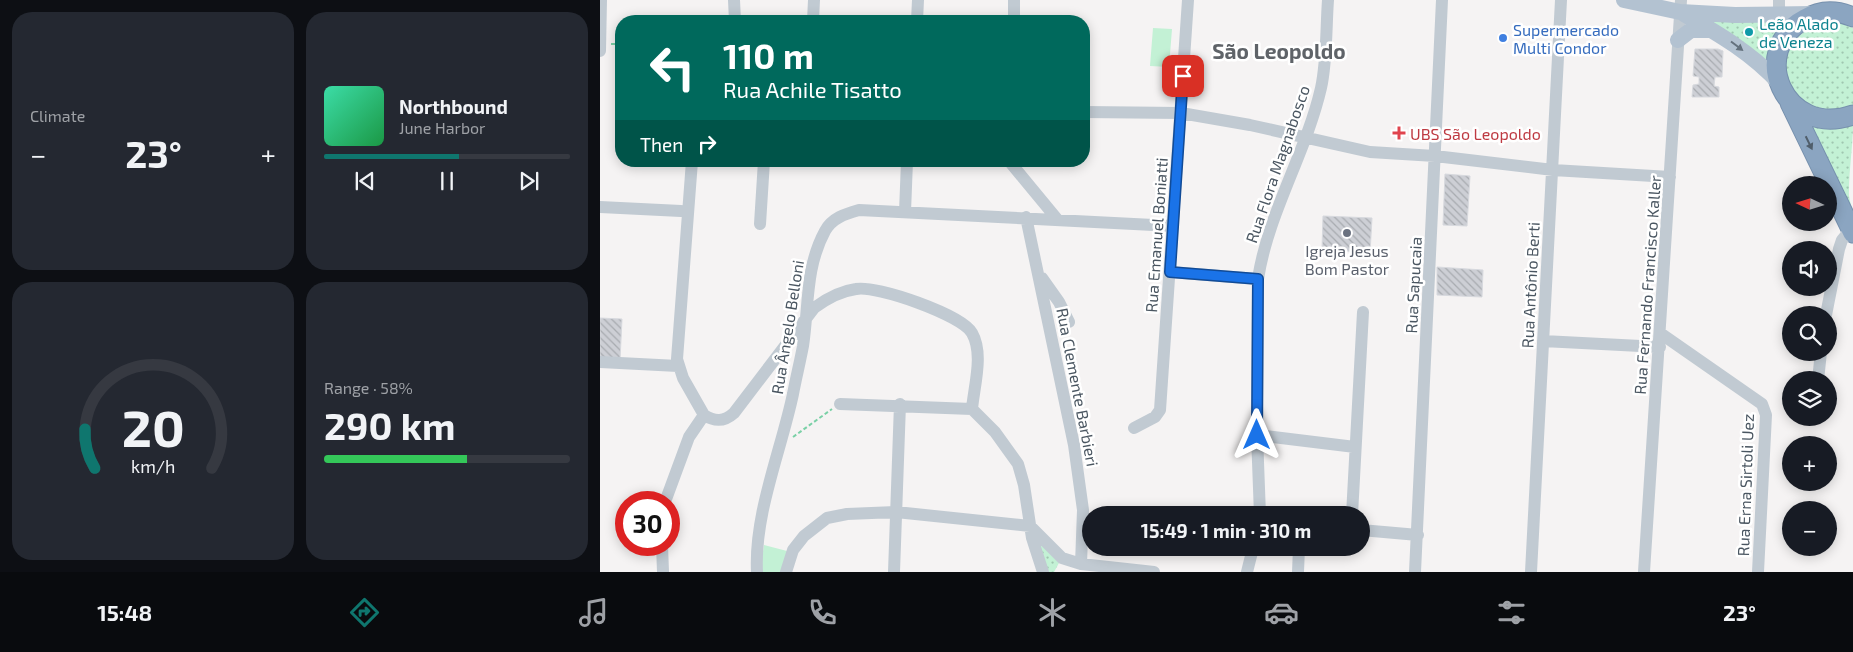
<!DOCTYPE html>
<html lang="en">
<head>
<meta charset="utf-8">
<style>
  :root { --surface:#171b24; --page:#242831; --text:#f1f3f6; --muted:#9ea1a6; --line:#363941; --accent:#0f766e }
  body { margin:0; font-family:"Exo 2",sans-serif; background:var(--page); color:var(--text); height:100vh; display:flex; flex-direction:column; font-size:19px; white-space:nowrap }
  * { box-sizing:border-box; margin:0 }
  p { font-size:16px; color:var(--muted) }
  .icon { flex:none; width:28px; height:28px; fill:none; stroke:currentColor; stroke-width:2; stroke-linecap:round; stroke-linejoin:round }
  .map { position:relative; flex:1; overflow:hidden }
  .sheet { display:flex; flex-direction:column; gap:12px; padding:12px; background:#0d0f14; width:600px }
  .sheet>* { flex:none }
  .top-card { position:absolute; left:15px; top:15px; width:475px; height:152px; border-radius:20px; box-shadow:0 2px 12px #0003; background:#00695c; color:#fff; overflow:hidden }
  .needle { width:32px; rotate:274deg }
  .buttons { position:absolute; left:1182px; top:176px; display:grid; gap:10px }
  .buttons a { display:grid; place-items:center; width:55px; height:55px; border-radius:50%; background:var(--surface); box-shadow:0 2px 12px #0003; font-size:25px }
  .speed { position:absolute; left:15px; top:491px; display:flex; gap:10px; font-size:25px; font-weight:700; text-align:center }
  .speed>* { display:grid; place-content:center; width:65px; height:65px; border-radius:50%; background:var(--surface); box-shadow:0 2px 12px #0003; line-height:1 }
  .speed .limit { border:8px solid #d22; background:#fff; color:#111 }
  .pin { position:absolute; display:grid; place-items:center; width:42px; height:42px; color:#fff; margin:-21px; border-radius:10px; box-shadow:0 2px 8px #0006 }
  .me { position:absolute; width:55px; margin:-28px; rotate:0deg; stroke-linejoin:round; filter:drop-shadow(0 0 4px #0008) }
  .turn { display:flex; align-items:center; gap:18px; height:105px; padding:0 25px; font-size:22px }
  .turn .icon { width:65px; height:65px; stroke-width:2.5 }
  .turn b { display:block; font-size:35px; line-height:42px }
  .then { display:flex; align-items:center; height:48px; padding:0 25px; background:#0003; gap:10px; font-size:19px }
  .big { font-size:38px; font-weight:700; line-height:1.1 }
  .sheet .widget { flex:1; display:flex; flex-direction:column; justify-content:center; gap:8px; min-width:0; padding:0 18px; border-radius:20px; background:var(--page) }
  .sheet .dial { align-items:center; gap:0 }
  .dial svg { height:130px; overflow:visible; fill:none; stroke:var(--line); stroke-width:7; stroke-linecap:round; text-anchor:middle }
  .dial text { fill:var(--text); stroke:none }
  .song { display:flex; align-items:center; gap:15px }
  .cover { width:60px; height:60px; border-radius:8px; background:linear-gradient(135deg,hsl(160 70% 55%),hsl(140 70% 35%)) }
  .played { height:5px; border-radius:2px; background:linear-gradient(90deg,var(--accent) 55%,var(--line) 55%) }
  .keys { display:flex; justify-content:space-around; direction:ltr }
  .heat { display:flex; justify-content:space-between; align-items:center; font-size:28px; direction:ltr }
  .charge { height:8px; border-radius:4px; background:linear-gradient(90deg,#34c759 58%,var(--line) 0) }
  .sheet .tiles { flex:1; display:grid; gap:12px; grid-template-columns:repeat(2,1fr) }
  .trip { position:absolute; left:482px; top:506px; width:288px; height:50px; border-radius:25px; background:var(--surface); box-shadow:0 2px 12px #0003; font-weight:700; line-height:50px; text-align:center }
  .menu { display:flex; height:80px; justify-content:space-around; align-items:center; background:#090b0e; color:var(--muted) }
  .menu .icon { width:35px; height:35px }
  .menu .selected { color:var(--accent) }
  .menu b { font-size:22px; color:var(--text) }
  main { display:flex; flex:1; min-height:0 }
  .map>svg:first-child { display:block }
</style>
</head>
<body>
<main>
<section class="sheet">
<div class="tiles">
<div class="widget"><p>Climate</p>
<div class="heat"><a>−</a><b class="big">23°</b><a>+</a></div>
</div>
<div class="widget">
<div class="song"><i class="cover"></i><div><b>Northbound</b><p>June Harbor</p></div></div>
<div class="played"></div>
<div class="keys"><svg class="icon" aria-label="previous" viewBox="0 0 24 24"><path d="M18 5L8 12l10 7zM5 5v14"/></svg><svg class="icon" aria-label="pause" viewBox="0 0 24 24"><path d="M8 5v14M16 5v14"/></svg><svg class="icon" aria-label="next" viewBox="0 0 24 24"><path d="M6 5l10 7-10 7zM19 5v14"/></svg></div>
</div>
<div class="widget dial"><svg viewBox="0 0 100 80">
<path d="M14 69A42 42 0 1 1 86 69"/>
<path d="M14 69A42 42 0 0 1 8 45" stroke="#0f766e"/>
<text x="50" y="56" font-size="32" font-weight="700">20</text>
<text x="50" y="72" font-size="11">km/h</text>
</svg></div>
<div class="widget"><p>Range · 58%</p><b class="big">290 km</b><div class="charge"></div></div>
</div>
</section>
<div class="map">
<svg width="1253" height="572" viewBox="0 0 1253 572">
  <defs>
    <pattern id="grass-dots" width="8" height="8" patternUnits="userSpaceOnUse" patternTransform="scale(1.25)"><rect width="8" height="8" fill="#c3f1d5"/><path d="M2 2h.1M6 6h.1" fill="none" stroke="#a0c6b0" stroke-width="1.8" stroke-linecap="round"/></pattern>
    <pattern id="building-back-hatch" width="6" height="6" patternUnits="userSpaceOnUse" patternTransform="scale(1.25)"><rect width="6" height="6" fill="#cdcfd5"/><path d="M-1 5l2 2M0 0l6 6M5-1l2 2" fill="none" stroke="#a8abb0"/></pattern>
  </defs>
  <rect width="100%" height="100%" fill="#f5f3f3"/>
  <path fill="url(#grass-dots)" d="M1104,19L1187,22L1174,38L1166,60Z
    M1230,21L1245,24L1253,28V105C1242,111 1235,111 1223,109C1169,100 1174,31 1230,21Z
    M1206,123C1223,128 1236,129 1253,123C1253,146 1249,168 1249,191C1248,198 1253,208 1253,218Z
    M434,537L459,563L454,572H449Z"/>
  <path fill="#c3f1d5" d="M553,28L572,29L569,67L550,66Z
    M164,545L187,551L182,572H160Z"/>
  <path fill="url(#building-back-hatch)" stroke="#d7d9de" d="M1095,49H1118L1123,51L1122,77H1115L1114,86L1119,87V97H1092L1093,85L1099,84V77L1093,76Z
    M845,174L870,176L867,226L843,225Z
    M723,216L772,218L770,253L722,249Z
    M837,267L883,270L882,297L837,295Z
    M0,318L22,319L20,360L0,358Z"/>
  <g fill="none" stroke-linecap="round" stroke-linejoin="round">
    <defs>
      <path id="highway" d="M1253,17C1237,10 1220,10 1205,19C1147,50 1184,139 1253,115
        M1190,103L1253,233"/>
    </defs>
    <use href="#highway" stroke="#7690ad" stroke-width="21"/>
    <path stroke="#7ad0a6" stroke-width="2" stroke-dasharray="4 2.5" stroke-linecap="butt" d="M11,44H21
      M193,437L232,409"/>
    <path stroke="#c1cad2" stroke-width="12" d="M134,0L135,21
      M1179,14V0
      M213,21L214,0
      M317,21L318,0
      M414,21V0
      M0,51L1,0
      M484,112L581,113L650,125L770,152L835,156L953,170L1070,177
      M92,161L77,359L83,378L104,415
      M409,161L457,219
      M0,207L81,211
      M305,212L307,161
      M426,217L474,445L483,510L481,564
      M160,224L164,161
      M570,272L658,279
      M442,278L459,302L469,322
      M1226,315L1239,249L1242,240L1251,229
      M1060,333L1162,404L1166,415L1158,572
      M943,341L1060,347
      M0,362L78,366
      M1218,380L1221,352
      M240,404L372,409L395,432L418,464L424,485L432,538L443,572
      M534,428L555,417L560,410L588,0
      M657,435L755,447
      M65,502L89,437L104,415C115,422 124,422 134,413L214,308C226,299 241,291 256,289C277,285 362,315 372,333C384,354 374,386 372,409
      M660,515L657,435L658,279C668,213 706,153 721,88C727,61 726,27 728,0
      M752,515L763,312
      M761,530L818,535
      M62,545L63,572
      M157,572C154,514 181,451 193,394C196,378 200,362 203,346C209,306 205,268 225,231C232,218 245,214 259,210L573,226
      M186,572L193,550L204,536L227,518L247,514L296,512L430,526L462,558L481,564L554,572
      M294,572L300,404
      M647,572L653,548
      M698,572L699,548
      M815,572L842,0
      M931,572L961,0
      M1044,572L1081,0"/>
    <path stroke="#b3c2d1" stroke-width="16" d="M1024,0L1080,12L1135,15L1213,14
      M1084,14C1119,34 1153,54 1180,84
      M1078,40L1091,30H1111"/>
    <use href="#highway" stroke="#8ba5c1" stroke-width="19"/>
  </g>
  <defs><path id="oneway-solid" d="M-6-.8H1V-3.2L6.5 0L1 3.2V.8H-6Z" transform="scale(1.25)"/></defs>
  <use fill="#64717d" href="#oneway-solid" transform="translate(1137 46) rotate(37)"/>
  <use fill="#505e6b" href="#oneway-solid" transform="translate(1209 143) rotate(64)"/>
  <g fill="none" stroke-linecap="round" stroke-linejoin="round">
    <defs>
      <path id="route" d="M583,76L570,272L658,279L657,435"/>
    </defs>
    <use href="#route" stroke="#114b97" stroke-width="12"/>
    <use href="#route" stroke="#1a73e8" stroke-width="9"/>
  </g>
  <circle fill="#0f9aa8" stroke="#fff" stroke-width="2" cx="1149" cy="32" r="5"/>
  <circle fill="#3f7fe0" stroke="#fff" stroke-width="2" cx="903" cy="38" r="5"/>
  <path fill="#e0444e" stroke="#fff" stroke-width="2" d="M796.5 125.5h5v5h5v5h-5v5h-5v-5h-5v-5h5z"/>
  <circle fill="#6b7280" stroke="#fff" stroke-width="2" cx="747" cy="233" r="5"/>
  <g text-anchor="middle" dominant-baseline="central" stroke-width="5" stroke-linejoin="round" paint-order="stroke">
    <g font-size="16" fill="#0d838f" stroke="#fff" text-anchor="start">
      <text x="1159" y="23">Leão Alado<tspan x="1159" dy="18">de Veneza</tspan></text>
    </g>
    <g font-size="16" fill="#366cbe" stroke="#fff" text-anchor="start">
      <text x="913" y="29">Supermercado<tspan x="913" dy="18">Multi Condor</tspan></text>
    </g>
    <g font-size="16" fill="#be3a42" stroke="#fff" text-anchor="start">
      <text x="810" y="133">UBS São Leopoldo</text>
    </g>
    <g font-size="16" fill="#4a5661" stroke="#fff">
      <text transform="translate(677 164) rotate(-71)">Rua Flora Magnabosco</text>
      <text transform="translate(556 235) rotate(-86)">Rua Emanuel Boniatti</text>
      <text transform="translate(813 285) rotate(-87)">Rua Sapucaia</text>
      <text transform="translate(930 285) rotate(-87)">Rua Antônio Berti</text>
      <text transform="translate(1047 285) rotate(-86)">Rua Fernando Francisco Kaller</text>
      <text transform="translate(187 327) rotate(-81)">Rua Ângelo Belloni</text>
      <text transform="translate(478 387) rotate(79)">Rua Clemente Barbieri</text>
      <text transform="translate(1145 485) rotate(-88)">Rua Erna Sirtoli Uez</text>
    </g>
    <g font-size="16" fill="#5b616d" stroke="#fff">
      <text x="747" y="250">Igreja Jesus<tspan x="747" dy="18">Bom Pastor</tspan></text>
    </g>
    <g font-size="21" font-weight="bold" fill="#5f6368" stroke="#fff">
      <text x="679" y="50">São Leopoldo</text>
    </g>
  </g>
</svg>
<div class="buttons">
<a><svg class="needle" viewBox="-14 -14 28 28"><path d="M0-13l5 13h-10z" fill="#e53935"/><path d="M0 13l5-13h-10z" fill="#9ea1a6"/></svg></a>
<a><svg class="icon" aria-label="sound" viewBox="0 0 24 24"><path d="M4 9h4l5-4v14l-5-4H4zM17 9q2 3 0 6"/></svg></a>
<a><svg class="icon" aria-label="search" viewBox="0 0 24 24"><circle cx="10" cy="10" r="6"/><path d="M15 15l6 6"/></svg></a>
<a><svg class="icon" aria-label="layers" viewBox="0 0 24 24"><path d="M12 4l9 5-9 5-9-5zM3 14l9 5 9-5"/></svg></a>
<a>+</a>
<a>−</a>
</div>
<div class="speed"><div class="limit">30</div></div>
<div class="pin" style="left:583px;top:76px;background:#d93025"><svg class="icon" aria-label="arrive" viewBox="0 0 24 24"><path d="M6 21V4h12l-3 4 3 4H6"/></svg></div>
<svg class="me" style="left:657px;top:435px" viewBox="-20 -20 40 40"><path d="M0-17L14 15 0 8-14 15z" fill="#1a73e8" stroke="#fff" stroke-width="4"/></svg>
<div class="trip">15:49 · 1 min · 310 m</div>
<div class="top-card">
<div class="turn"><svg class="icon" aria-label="left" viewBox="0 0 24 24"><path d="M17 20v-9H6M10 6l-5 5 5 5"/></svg><div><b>110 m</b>Rua Achile Tisatto</div></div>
<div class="then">Then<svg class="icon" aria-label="right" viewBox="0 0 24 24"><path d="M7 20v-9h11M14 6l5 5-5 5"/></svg></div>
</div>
</div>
</main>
<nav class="menu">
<b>15:48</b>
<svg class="icon selected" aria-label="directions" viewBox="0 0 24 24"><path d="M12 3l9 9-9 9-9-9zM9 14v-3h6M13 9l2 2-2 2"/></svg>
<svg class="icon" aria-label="music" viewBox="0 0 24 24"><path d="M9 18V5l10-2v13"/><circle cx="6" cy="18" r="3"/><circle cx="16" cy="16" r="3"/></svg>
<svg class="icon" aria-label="phone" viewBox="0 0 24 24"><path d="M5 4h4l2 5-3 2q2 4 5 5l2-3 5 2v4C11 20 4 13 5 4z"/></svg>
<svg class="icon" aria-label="climate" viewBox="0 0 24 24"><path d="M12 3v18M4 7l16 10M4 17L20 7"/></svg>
<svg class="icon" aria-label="car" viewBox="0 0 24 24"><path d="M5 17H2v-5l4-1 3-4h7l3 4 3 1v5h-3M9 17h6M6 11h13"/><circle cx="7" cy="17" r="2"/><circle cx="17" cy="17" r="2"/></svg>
<svg class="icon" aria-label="filters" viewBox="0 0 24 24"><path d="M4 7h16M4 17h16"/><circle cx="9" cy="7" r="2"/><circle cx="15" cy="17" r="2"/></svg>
<b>23°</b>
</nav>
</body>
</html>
